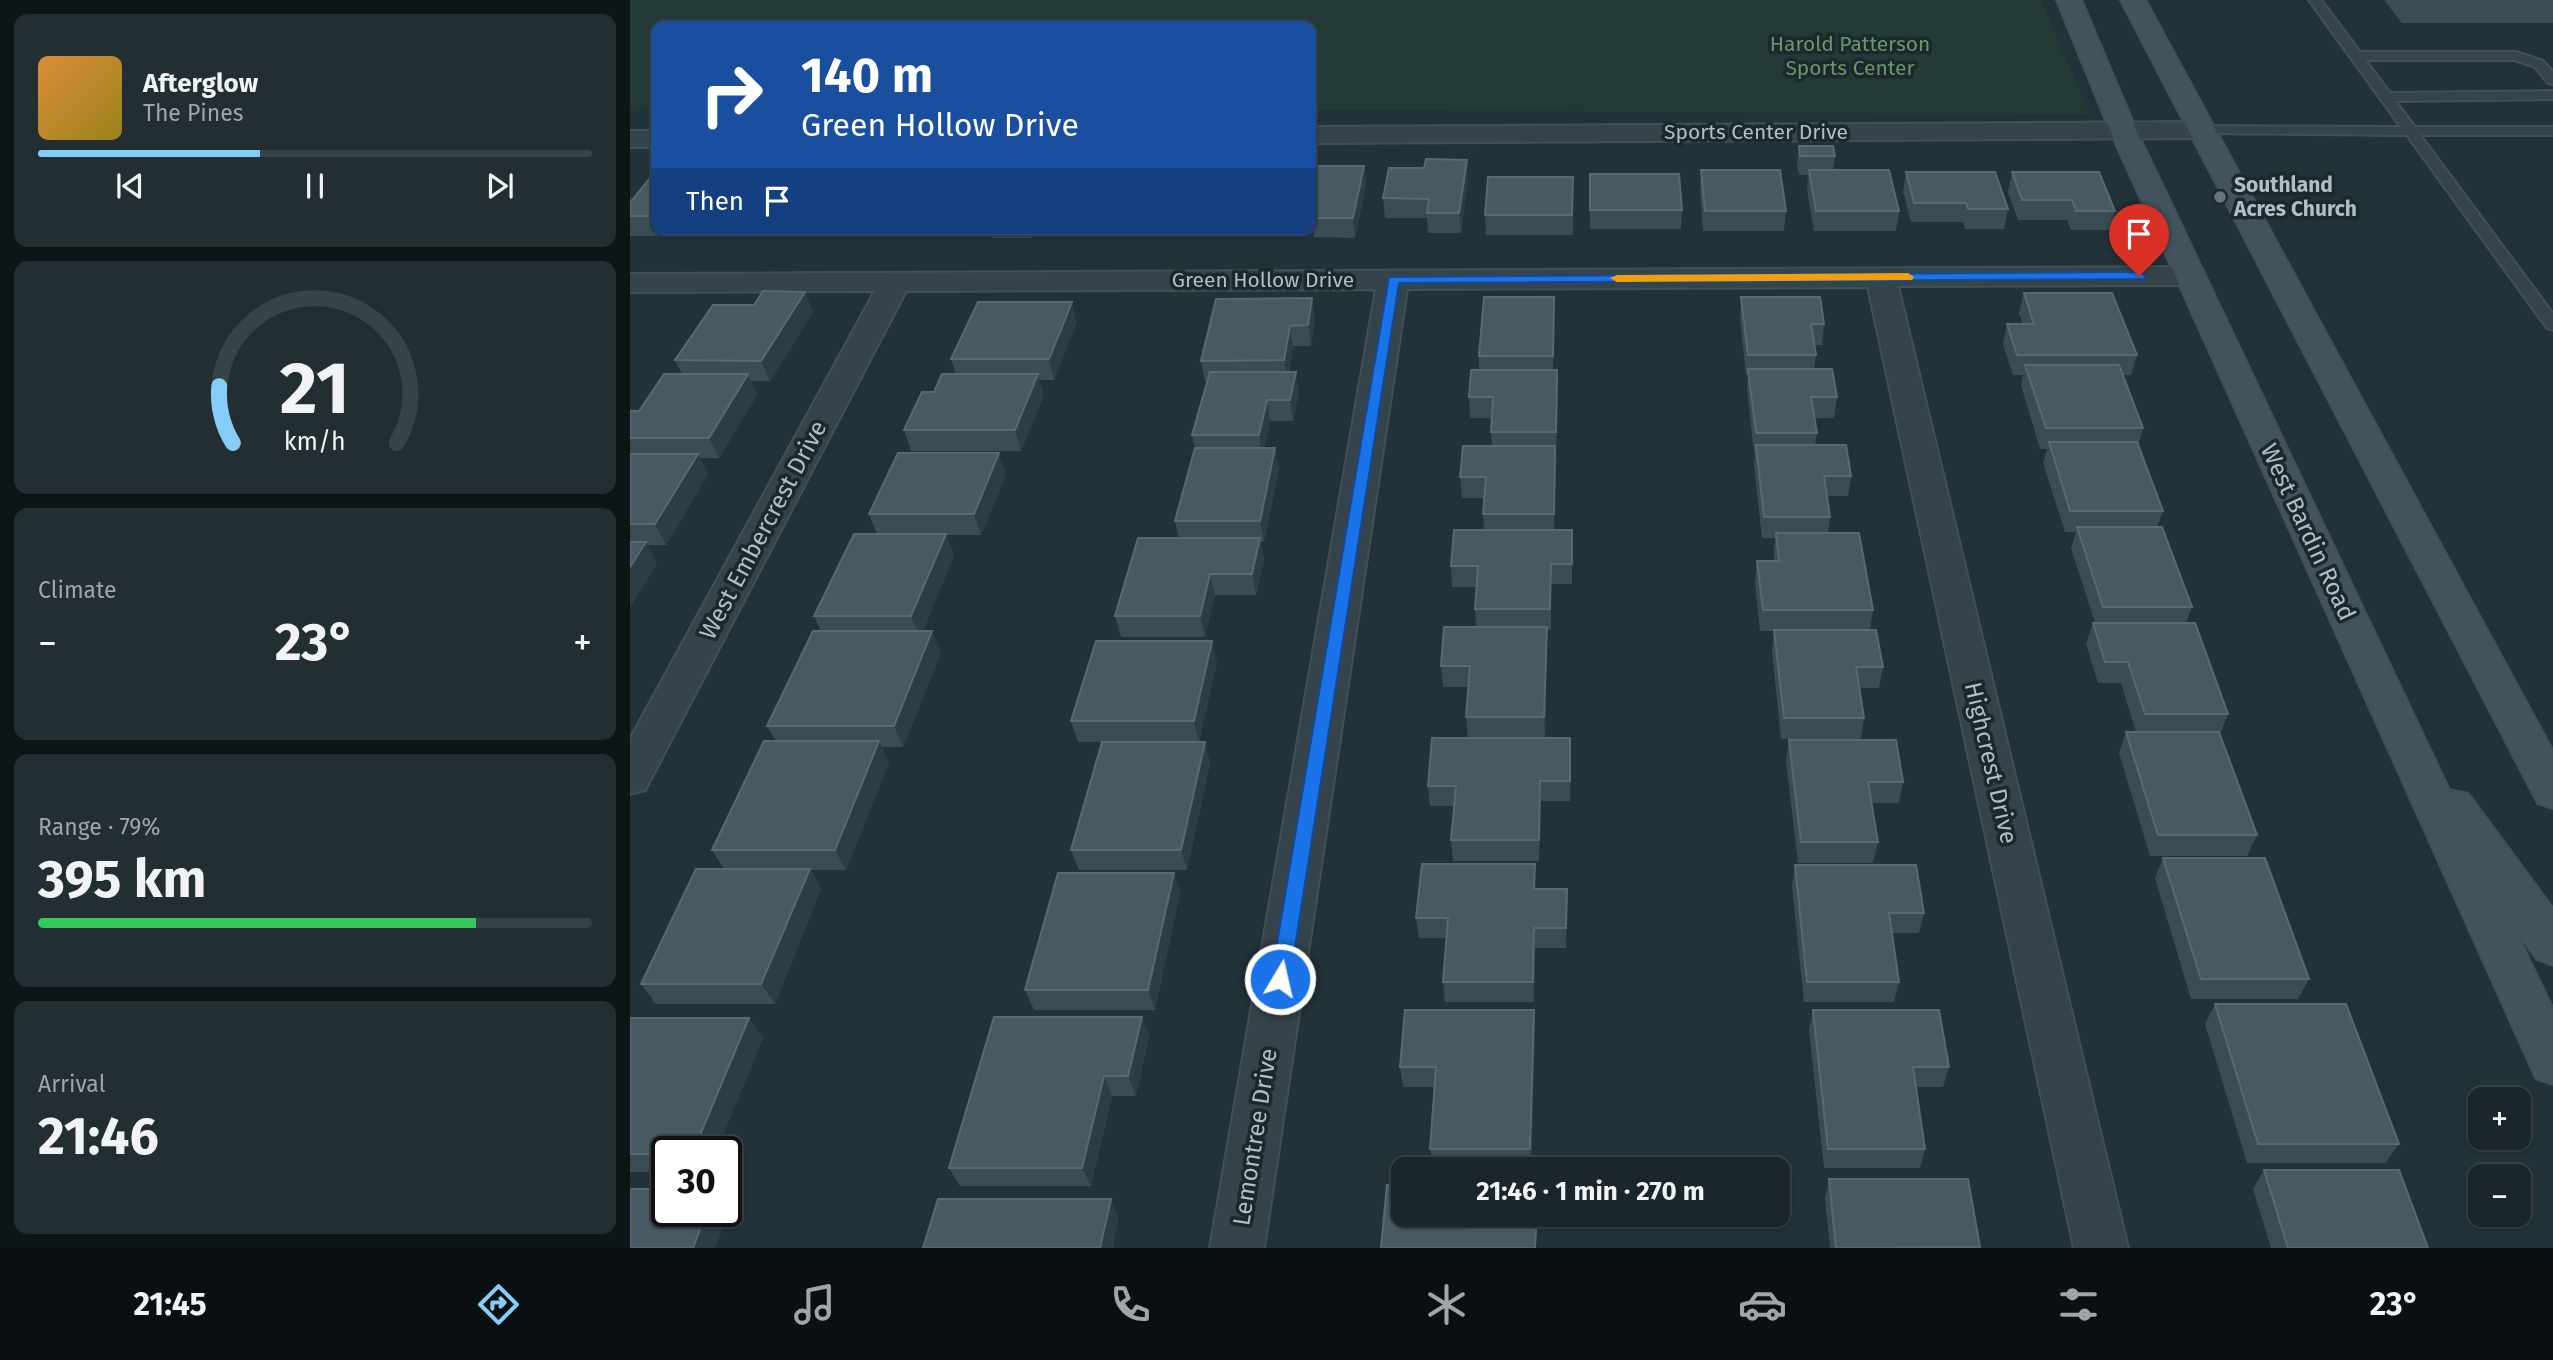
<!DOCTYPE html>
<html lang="en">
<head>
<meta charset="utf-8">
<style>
  :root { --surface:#1a262b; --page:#232e33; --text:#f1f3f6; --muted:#9fa5a9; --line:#384347; --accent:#85cdf7 }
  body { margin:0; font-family:"Fira Sans",sans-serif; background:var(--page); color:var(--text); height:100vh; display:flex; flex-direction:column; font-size:26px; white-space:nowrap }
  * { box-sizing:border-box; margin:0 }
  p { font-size:23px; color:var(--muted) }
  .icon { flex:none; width:38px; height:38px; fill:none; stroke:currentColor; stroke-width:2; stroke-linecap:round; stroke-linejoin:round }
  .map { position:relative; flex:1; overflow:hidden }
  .details { display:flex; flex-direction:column; gap:14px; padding:14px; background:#0e1518; width:630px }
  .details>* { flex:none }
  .hud { position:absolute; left:21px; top:21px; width:665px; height:214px; border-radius:14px; box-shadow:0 2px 5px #0004,0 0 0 2px var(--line); background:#1a4fa0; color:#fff; overflow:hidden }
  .tools { position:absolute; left:1838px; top:1087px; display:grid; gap:14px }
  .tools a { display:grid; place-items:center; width:63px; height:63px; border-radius:14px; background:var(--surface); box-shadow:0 2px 5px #0004,0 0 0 2px var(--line); font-size:35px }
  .speed { position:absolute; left:21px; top:1136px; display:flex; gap:14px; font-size:35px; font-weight:700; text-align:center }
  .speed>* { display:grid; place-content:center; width:91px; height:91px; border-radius:50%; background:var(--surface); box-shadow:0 2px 5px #0004,0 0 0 2px var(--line); line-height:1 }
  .speed .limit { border:4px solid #111; border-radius:10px; background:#fff; color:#111 }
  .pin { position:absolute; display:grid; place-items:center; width:60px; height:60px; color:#fff; margin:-72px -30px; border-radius:50% 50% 50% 0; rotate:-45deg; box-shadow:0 0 7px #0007 }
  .pin .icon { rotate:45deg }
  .me { position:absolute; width:77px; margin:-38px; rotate:9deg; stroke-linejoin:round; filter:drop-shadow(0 0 5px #0008) }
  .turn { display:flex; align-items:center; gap:24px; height:147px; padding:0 35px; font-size:32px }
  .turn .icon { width:91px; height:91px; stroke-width:2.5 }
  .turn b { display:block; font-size:49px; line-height:60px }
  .then { display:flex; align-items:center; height:66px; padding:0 35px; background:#0003; gap:14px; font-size:26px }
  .big { font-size:52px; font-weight:700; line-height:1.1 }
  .details .tile { flex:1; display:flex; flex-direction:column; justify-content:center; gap:10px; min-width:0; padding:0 24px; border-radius:14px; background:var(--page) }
  .details .dial { align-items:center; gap:0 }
  .dial svg { height:182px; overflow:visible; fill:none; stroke:var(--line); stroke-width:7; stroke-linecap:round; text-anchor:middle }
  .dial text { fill:var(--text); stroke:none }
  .song { display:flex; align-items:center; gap:21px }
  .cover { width:84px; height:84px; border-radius:10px; background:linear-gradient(135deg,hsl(30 70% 55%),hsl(50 70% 35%)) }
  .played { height:7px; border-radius:4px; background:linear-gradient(90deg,var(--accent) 40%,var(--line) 40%) }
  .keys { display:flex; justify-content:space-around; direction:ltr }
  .heat { display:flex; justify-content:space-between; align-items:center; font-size:38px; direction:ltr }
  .charge { height:10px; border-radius:5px; background:linear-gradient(90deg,#34c759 79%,var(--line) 0) }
  .trip { position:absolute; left:761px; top:1157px; width:399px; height:70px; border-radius:14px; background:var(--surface); box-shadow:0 2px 5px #0004,0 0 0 2px var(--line); font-weight:700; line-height:70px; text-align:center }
  .tabs { display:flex; height:112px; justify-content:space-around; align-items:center; background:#0a0f11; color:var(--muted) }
  .tabs .icon { width:49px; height:49px }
  .tabs .active { color:var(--accent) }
  .tabs b { font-size:32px; color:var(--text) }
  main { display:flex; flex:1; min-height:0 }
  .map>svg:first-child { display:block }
</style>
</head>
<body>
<main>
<section class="details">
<div class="tile">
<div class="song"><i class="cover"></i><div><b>Afterglow</b><p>The Pines</p></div></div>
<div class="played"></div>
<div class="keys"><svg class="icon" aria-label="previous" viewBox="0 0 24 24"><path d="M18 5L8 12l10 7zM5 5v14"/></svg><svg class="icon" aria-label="pause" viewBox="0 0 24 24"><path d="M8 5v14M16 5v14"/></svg><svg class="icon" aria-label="next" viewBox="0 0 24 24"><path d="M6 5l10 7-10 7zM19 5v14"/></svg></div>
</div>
<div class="tile dial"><svg viewBox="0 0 100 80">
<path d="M14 69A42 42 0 1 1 86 69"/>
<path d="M14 69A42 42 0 0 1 8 44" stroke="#85cdf7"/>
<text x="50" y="56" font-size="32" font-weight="700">21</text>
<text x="50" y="72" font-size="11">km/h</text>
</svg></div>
<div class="tile"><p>Climate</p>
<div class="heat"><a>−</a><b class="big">23°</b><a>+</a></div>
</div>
<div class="tile"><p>Range · 79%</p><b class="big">395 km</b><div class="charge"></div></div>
<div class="tile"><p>Arrival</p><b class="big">21:46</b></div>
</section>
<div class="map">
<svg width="1923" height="1248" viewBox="0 0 1923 1248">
  <rect width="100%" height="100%" fill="#223239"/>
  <path fill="#243a37" d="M0,0H1411L1460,114L681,110V26H26V108H0Z"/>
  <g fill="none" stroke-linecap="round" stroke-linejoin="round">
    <defs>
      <path id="service" d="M1679,0H1691L1730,52H1886L1913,61L1923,72V84L1918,83L1905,67L1885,60H1735L1760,93L1923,91V99L1765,101L1785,127H1923V135H1790L1923,314V330L1917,328L1777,135L1566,133V127L1571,126L1771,127Z"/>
      <path id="minor" d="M1560,267L1571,270L1575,276L1571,282L1560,285L1268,286L1498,1248H1444L1238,287L777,289L634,1248H580L746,289L276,291L15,790L0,794V739L245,291L0,292V274Z"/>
      <path id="tertiary" d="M1571,122L1580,124L1584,130L1580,136L1571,138L681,143V127Z
        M0,131H26V147H0Z"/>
      <path id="secondary" d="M1427,0H1451L1506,130L1819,790L1838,794L1923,909V965L1907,959L1882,924L1923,1010V1084L1906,1078L1899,1062L1480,130Z
        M1491,0H1515L1923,752V808L1908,803Z"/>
    </defs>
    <use href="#service" stroke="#424f56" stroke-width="4"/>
    <use href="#minor" stroke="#424f56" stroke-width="4"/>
    <use href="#tertiary" stroke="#424f56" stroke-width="4"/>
    <use href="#secondary" stroke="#424f56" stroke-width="4"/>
    <use href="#service" fill="#35434a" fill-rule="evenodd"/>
    <use href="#minor" fill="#35434a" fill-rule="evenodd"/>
    <use href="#tertiary" fill="#35434a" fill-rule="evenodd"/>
    <use href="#secondary" fill="#43535d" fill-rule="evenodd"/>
  </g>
  <path fill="#3a4d55" d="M1754,0H1923V23H1772Z
    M1169,146L1205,156L1203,170L1269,211L1266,231H1184L1177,190L1178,175H1169L1167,166Z
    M681,166H734L736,185L725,238L684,237L682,220H681Z
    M1071,170L1156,211L1154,231H1073L1070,189Z
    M1276,172L1378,209L1374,229H1335L1333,222H1281L1273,191Z
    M1382,172L1485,211L1480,230H1441L1437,220H1388L1378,192Z
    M960,174L1052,210L1051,229H960Z
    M943,177V235H856L855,215Z
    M26,179V229H88L83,236H0V196L2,200Z
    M838,179L831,233H798L797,218H755L753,198Z
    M104,229H198L193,236H154L152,231H105Z
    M257,229H302L298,236H259Z
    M359,229H405L401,238H362Z
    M422,229H508L506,235H423Z
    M528,229H625L623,235H530Z
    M1394,293L1507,355L1501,375H1493L1513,428L1508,446L1533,511L1527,527L1562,607L1556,623L1598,714L1590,734L1627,835L1617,856H1520L1489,753L1496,732H1506L1491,683H1468L1456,644L1463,623H1465L1441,548L1446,532H1435L1413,463L1417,449H1410L1391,385L1393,375H1383L1373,344L1377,324H1393L1389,313Z
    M924,297L923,370H927L928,390L924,530H942V584H921V630H917L915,738H838L836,717L838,687H813L811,666L846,627L845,609L846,587H822L821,566L854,530L853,514L855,498H832L830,477L862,446L861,432L862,418H840L839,397L849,370V356Z
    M1111,297L1194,324L1192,345H1184L1186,355L1184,369L1207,397L1204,418H1184L1187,433L1185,445L1221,476L1218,496H1197L1200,517L1198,533L1243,610L1240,630L1253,667L1249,688H1230L1234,718L1231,739H1151L1142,651L1144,631H1130L1125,582L1127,561H1144V554L1145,538H1132L1124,466L1125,453H1124L1117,389L1118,375H1116L1110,318Z
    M586,299L685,318L681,346H663L659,372L669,392L663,421H640L634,448L649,469L634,542H631L634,559L626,595H585L575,637H491L485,616L549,538L545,521L565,448L562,435L577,381H575L571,361Z
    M183,312L140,381H121L127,395L89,458H70L78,474L36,545H17L27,563L0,607V411H9L52,374L45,360Z
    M447,322L424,380H409L414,395L391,451H281L274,430L304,392L326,374L321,359Z
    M376,474L351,535H316L324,555L293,631L311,652L273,747H252L259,762L216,870H181L191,889L145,1004H26L11,984L94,869L82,850L146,741L137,726L191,631L184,616L247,534L239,514Z
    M587,662L569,742H448L441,721Z
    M1159,740L1273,782L1269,803H1241L1248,842L1243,863H1168L1156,760Z
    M575,742L580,763L557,870H449L441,850Z
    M941,759L940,801H911L909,861H823L821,840L824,806H800L798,786Z
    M1533,858L1679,979L1668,999H1561L1525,878Z
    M1165,865L1294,913L1289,933H1262L1269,982L1264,1002H1174L1162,886Z
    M544,873L550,893L525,1010H404L395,990Z
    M906,889L937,910L936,948H905L904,1002H815L813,982L816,938H789L786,918Z
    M1585,1004L1769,1144L1755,1163H1617L1575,1024Z
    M1183,1010L1319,1067L1313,1087H1286L1295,1149L1290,1168H1194L1179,1030Z
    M512,1017L519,1036L506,1096H482L461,1186H330L319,1168Z
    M0,1018H119L133,1038L86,1152H37V1172H0Z
    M905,1030L901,1168H803L800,1149L805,1087H773L770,1067Z
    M1634,1170L1798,1248H1641L1623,1189Z
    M1199,1179H1338L1350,1248H1200L1195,1198Z"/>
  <path fill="#2b3d45" d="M837,160L838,179L831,233L829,213Z
    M734,166L736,185L725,238L723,218Z
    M80,229H88L83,236Z
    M191,229H198L193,236Z
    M296,229H302L298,236Z
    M399,229H405L401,238Z
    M175,292L183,312L140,381L131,361Z
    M924,297L925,318L923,376V356Z
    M682,298L685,318L681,346L678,325Z
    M442,302L447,322L424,380L419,359Z
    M660,326L663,346L657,380L654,360Z
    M927,370L928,390L926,452V432Z
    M666,372L669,392L663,421L660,400Z
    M118,374L127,395L89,458L79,438Z
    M408,374L414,395L391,451L385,430Z
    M637,400L640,421L632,455L629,435Z
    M925,446L926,467L924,535V514Z
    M645,448L649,469L634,542L630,521Z
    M369,453L376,474L351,535L344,514Z
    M68,454L78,474L36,545L25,524Z
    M316,534L324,555L290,637L281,616Z
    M630,538L634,559L626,595L622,574Z
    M16,542L27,563L0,607V567Z
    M580,574L585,595L575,637L570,616Z
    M917,627V648L915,738L914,717Z
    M302,631L311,652L273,747L264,726Z
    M582,641L587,662L569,742L564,721Z
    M249,741L259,762L216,870L205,850Z
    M575,742L580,763L557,870L551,850Z
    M910,781L911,801L909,861V840Z
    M180,869L191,889L145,1004L131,984Z
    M544,873L550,893L525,1010L518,990Z
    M904,928L905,948L904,1002L903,982Z
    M904,1010L905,1030L901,1168L900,1149Z
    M512,1017L519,1036L506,1096L498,1076Z
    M119,1018L133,1038L86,1152H63Z
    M474,1076L482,1096L461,1186L452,1168Z
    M481,1199L489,1218L483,1248H470Z
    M96,1202L101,1208L85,1248H63L77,1211H96Z
    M839,1214H842L840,1247L838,1229Z"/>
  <path fill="#475962" stroke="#576971" stroke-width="2" d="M1169,146H1203L1205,156H1170Z
    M796,159L837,160L829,213H797L799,199L753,198L759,168H794Z
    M681,166H734L723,218H682L686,201H681Z
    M1071,170H1150L1156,211H1075Z
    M1179,170H1259L1269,211H1186Z
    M1276,172H1365L1378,209H1338L1336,203H1284Z
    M1382,172H1469L1485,211H1446L1442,200H1392Z
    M960,174H1049L1052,210H960Z
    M858,177H943L942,215H855Z
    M19,179H26V216H0V203Z
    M133,291L175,292L131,361L45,360L83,305H124Z
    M1394,293H1482L1507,355H1387L1377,324H1404Z
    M854,297H924L923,356H849Z
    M1111,297H1190L1194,324H1181L1186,355H1118Z
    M682,298L678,325L660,326L654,360L571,361L586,299Z
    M348,302H442L419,359H321Z
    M1395,365H1489L1513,428H1416Z
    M1118,369H1202L1207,397H1181L1187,433H1126Z
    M841,370H927L926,432H861L863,397H839Z
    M580,372H666L660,400H637L629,435H562Z
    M34,374H118L79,438H0V411H9Z
    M312,374H408L385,430H274L292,392H304Z
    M1419,442H1507L1533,511H1440Z
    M1126,445H1216L1221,476H1194L1200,517H1134Z
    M833,446H925L924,514H853L856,477H830Z
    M565,448H645L630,521H545Z
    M268,453H369L344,514H239Z
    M0,454H68L25,524H0Z
    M1447,527H1532L1562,607H1473Z
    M824,530H942V564H921L920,609H845L848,566H821Z
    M1146,533H1229L1243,610H1133L1127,561H1149Z
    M224,534H316L281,616H184Z
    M508,538H630L622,574H580L570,616H485Z
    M0,542H16L0,567Z
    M1463,623H1565L1598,714H1515L1498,662H1475Z
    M814,627H917L914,717H836L840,666H811Z
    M1144,630H1246L1253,667H1226L1234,718H1154Z
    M183,631H302L264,726H137Z
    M466,641H582L564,721H441Z
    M1496,732H1589L1627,835H1528Z
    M802,738H940V781H910L909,840H821L826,786H798Z
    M1159,740H1266L1273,782H1238L1248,842H1171Z
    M134,741H249L205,850H82Z
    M472,742H575L551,850H441Z
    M1533,858H1635L1679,979H1571Z
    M792,864H905L904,889H937L936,928H904L903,982H813L818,918H786Z
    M1165,865H1286L1294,913H1259L1269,982H1177Z
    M66,869H180L131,984H11Z
    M428,873H544L518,990H395Z
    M1585,1004H1716L1769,1144H1628Z
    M775,1010H904L900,1149H800L806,1067H770Z
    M1183,1010H1309L1319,1067H1283L1295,1149H1198Z
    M364,1017H512L498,1076H474L452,1168H319Z
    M0,1018H119L63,1152H37V1154H0Z
    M1634,1170H1769L1798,1248H1658Z
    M1199,1179H1338L1350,1247L1206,1248Z
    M757,1185H774V1214H839L838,1229H906L905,1248H751Z
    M0,1189H37V1211H77L63,1248H0Z
    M308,1199H481L470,1248H293Z"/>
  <path fill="#1a73e8" stroke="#114b97" stroke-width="2" d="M1509,272L1516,276L1514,279L769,283L660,979L657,985L650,987L643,985L641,979L759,277Z"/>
  <path fill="#f59e0b" d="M1278,273L1284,277L1282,280L987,282L980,278L987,275Z"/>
  <circle fill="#6b7280" stroke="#1b282e" stroke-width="2.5" cx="1590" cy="197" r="7"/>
  <g text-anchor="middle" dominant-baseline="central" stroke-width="7" stroke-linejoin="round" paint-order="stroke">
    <g font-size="21" fill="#699767" stroke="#1b282e">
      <text x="1220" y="44">Harold Patterson<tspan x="1220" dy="24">Sports Center</tspan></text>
    </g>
    <g font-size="21" fill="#b0bec6" stroke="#1b282e">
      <text x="1126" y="132">Sports Center Drive</text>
      <text x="633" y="280">Green Hollow Drive</text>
    </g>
    <g font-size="21" font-weight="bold" fill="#b0bec6" stroke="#1b282e" text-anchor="start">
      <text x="1604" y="185">Southland<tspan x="1604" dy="24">Acres Church</tspan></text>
    </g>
    <g font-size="24" fill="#b0bec6" stroke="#1b282e">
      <text transform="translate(133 530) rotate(-62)">West Embercrest Drive</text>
      <text transform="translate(1678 532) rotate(65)">West Bardin Road</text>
      <text transform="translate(1361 763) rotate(77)">Highcrest Drive</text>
      <text transform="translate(625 1137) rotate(-81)">Lemontree Drive</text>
    </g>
  </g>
</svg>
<div class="tools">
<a>+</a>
<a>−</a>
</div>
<div class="speed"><div class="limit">30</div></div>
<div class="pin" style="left:1509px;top:276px;background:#d93025"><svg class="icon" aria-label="arrive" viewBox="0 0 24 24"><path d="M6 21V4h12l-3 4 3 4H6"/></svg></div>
<svg class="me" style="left:650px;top:979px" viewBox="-20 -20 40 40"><circle r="17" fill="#1a73e8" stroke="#fff" stroke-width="3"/><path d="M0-11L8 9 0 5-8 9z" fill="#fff"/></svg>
<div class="trip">21:46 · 1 min · 270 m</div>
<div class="hud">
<div class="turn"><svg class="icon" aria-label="right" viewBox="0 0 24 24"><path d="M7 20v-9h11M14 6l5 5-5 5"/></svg><div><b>140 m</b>Green Hollow Drive</div></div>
<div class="then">Then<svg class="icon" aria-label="arrive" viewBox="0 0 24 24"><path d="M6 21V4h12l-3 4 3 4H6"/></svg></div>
</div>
</div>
</main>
<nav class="tabs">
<b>21:45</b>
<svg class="icon active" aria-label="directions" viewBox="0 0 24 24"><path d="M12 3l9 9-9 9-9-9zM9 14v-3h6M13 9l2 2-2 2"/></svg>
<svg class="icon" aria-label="music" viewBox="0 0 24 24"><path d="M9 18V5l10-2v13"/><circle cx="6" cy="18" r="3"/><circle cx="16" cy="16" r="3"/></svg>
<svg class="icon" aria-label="phone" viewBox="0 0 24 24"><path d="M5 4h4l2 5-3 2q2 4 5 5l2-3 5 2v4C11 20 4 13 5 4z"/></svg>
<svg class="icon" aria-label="climate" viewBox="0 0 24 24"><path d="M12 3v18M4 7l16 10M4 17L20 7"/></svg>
<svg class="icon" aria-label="car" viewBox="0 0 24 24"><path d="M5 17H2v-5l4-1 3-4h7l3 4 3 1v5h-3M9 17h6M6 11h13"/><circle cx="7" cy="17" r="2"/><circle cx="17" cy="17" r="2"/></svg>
<svg class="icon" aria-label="filters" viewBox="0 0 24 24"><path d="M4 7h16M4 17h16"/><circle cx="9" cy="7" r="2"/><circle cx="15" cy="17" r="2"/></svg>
<b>23°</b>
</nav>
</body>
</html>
